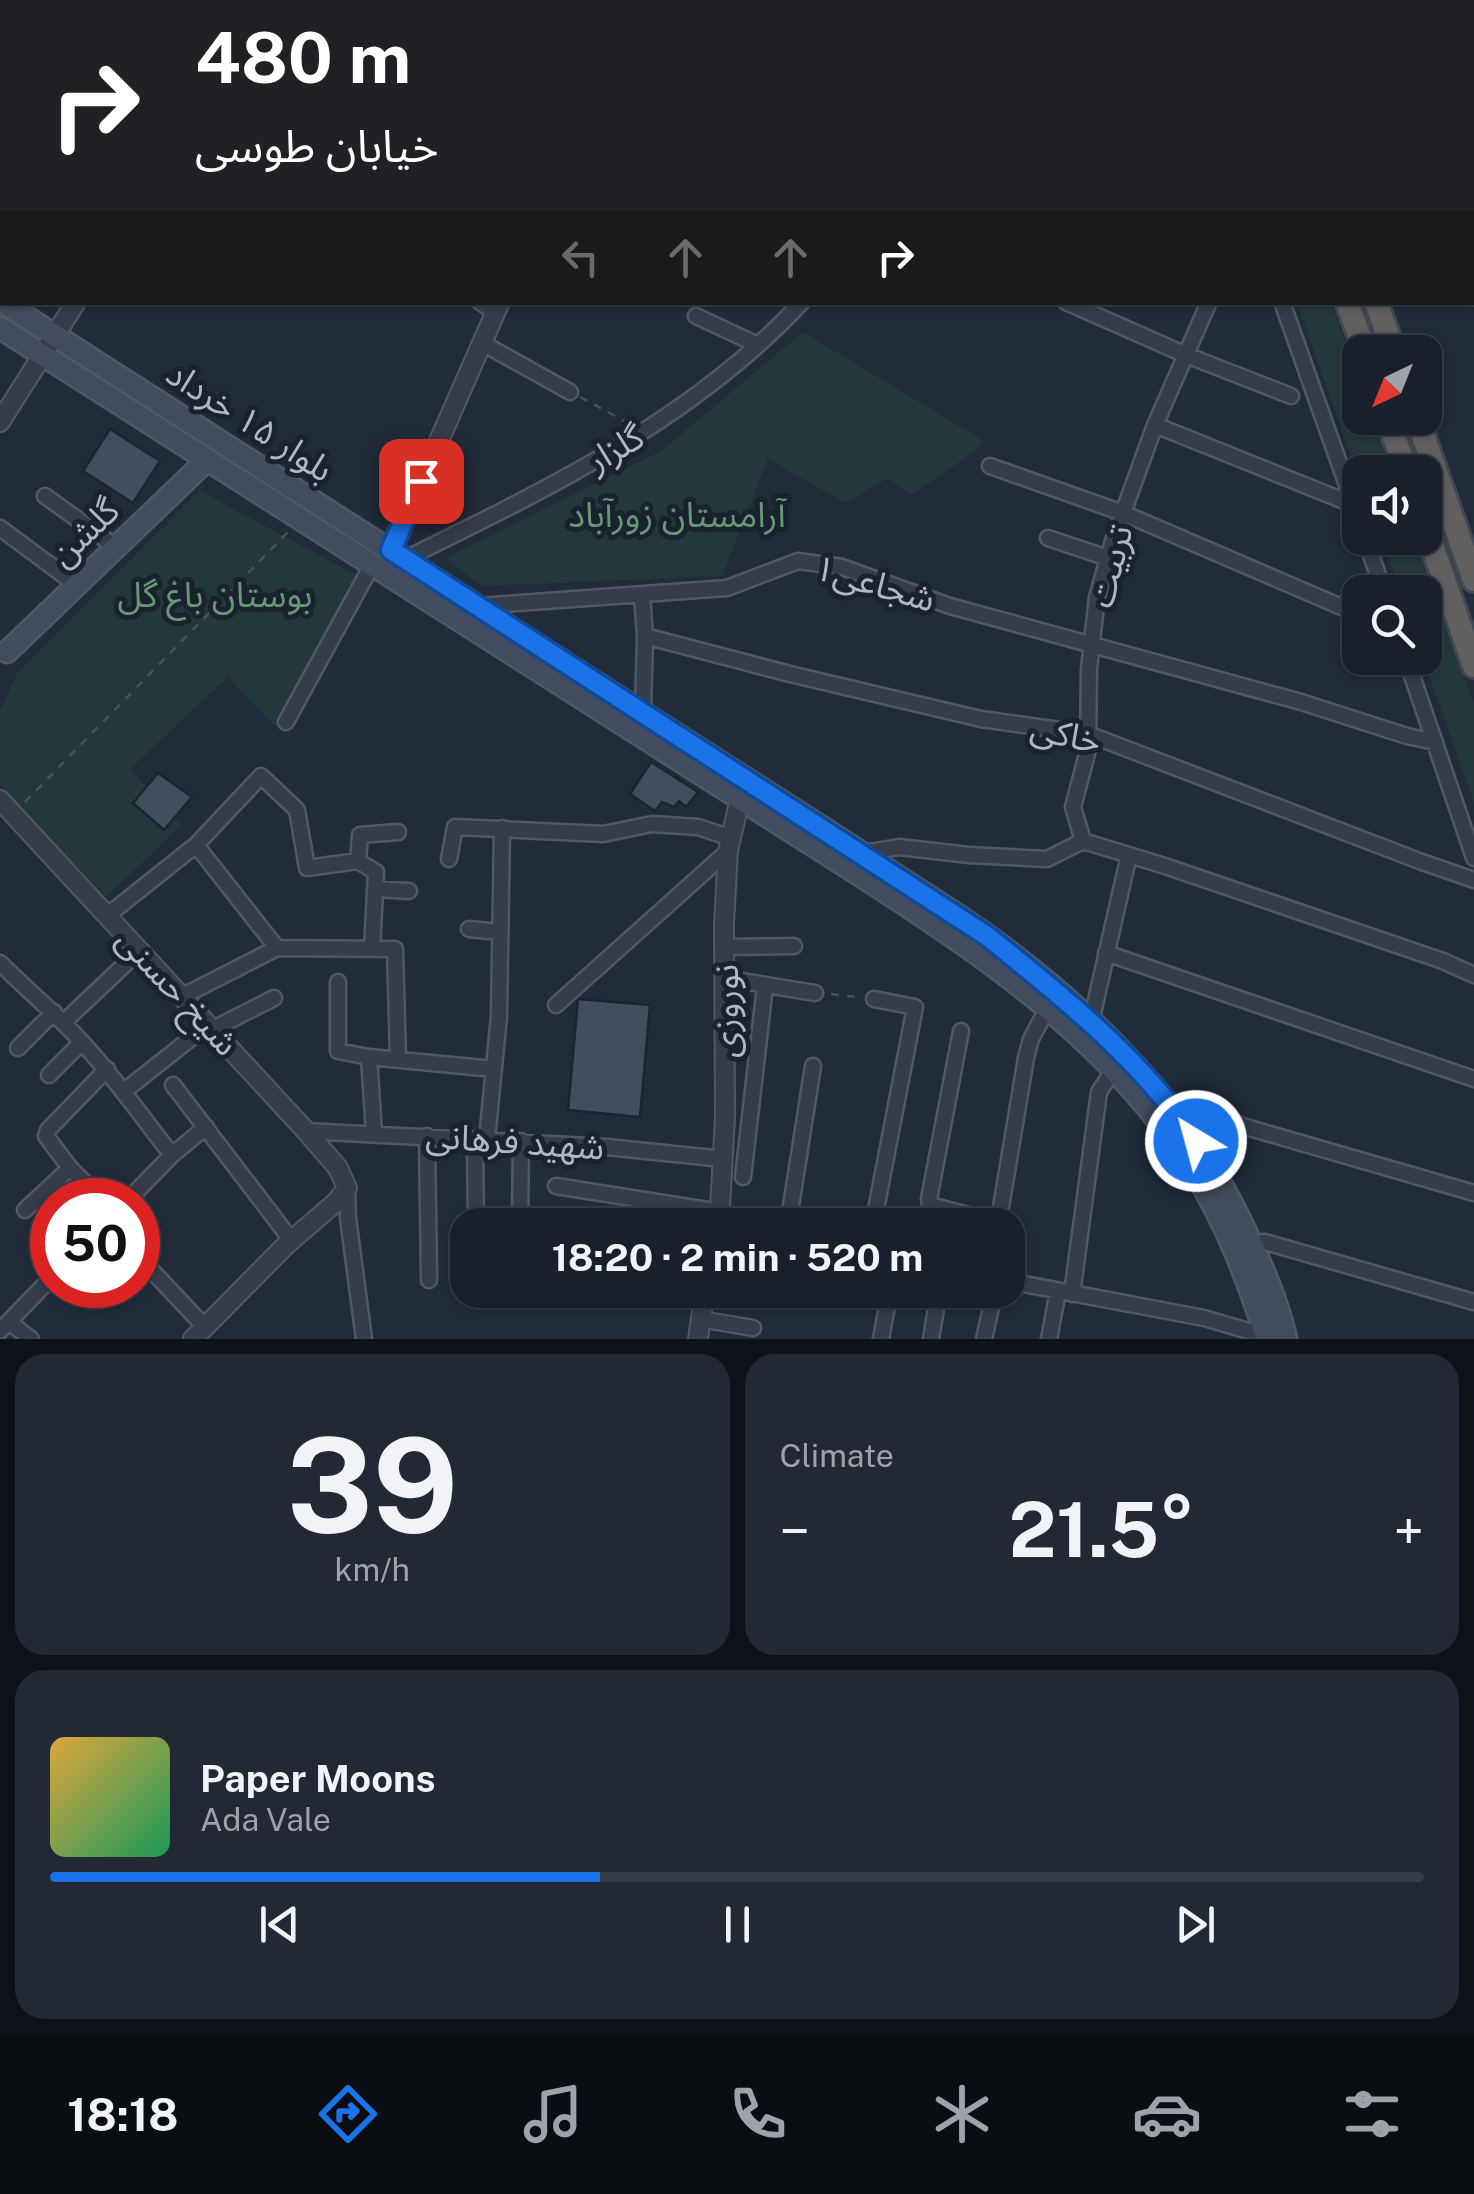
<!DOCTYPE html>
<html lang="en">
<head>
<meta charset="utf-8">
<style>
  :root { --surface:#19202c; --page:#222834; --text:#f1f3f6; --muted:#9fa3a9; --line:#373e48; --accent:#1a73e8 }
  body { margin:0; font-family:"Public Sans","Noto Sans Arabic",sans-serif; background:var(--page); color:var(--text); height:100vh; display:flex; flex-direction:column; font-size:38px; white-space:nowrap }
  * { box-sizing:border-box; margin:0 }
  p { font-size:32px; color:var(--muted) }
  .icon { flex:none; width:55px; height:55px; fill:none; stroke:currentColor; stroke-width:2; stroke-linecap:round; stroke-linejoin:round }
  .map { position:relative; height:1339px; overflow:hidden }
  .panel { display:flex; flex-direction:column; gap:15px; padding:15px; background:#0e1218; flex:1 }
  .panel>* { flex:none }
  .guide { position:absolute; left:0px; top:0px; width:1475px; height:305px; box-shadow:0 2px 8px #0004,0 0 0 2px var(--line); background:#202124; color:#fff; overflow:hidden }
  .needle { width:65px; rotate:223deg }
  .tools { position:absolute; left:1342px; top:335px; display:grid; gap:20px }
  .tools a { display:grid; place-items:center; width:100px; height:100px; border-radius:20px; background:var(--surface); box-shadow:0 2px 8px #0004,0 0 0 2px var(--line); font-size:50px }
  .speed { position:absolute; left:30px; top:1178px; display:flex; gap:20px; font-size:50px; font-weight:700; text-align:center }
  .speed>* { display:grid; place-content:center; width:130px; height:130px; border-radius:50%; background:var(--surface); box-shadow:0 2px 8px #0004,0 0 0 2px var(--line); line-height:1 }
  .speed .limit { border:15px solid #d22; background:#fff; color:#111 }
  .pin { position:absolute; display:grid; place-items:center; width:85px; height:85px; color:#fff; margin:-42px; border-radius:20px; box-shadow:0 5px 15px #0006 }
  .me { position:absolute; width:110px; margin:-55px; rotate:323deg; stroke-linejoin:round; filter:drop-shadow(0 0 8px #0008) }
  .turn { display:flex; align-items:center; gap:35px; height:210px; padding:0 30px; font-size:45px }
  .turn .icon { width:130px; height:130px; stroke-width:2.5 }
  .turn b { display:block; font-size:70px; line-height:85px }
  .lanes { display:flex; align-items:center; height:95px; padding:0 30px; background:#0003; justify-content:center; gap:50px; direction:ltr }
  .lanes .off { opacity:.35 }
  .big { font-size:75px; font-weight:700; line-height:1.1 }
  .panel .card { flex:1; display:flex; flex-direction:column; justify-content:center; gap:15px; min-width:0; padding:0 35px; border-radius:30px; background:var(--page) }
  .panel .dial { align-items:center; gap:0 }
  .dial b { font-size:130px; line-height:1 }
  .song { display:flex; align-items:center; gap:30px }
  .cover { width:120px; height:120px; border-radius:15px; background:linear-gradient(135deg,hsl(40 70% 55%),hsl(150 70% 35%)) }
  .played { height:10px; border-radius:5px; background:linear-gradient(90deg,var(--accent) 40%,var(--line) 40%) }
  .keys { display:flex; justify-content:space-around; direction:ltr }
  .heat { display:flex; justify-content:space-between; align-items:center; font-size:55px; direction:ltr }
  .panel .tiles { flex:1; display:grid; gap:15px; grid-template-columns:1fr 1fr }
  .card:last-child { grid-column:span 2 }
  .trip { position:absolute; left:450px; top:1208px; width:575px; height:100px; border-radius:30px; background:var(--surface); box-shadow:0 2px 8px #0004,0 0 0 2px var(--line); font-weight:700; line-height:100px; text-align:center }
  .tab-bar { display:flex; height:160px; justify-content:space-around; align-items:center; background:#0a0d12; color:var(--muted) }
  .tab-bar .icon { width:70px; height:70px }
  .tab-bar .selected { color:var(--accent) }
  .tab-bar b { font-size:45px; color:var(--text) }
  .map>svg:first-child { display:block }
</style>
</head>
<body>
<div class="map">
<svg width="1474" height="1339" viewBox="0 0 1474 1339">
  <rect width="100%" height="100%" fill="#212b3a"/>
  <path fill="#23383b" d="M1297,303H1331L1360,383V418H1372L1392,472H1360V481Z
    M803,332L984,441L974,452L911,495L888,478L845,503L768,459L722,576L482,586L445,558L661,451Z
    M200,491L358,576L277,728L228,677L130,769L182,825L106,897L0,785V710L18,672Z
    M1381,538H1415L1474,704V803L1423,658L1425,592H1401Z"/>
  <path fill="#424e60" stroke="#1c2431" stroke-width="2.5" d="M110,429L160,461L133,503L83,471Z
    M651,762L698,792L686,807L679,801L674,807L662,802L655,811L630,794Z
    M158,773L192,797L164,830L133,803Z
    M578,999L650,1005L640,1117L568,1110Z"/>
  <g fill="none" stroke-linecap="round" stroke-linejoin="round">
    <defs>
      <path id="minor" d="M28,0L31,2
        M234,0L238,2
        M427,0L432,2
        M501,0L505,2
        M721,0L727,2
        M974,0L981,2
        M1032,0L1037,2
        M1176,0L1177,2
        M1005,2L1007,0
        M0,133L2,135
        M480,302L496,313
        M1066,302L1186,355L1291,396
        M1282,302L1360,522
        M696,316L758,345
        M482,343L570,392
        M1155,425L1354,505
        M990,466L1123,513L1360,615
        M45,496L116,547
        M0,528L77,585
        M1048,538L1108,558
        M1365,538L1384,592
        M405,559C547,489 692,420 802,302
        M642,595L645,636L643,712
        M478,606L727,588L798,561L842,567L950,606L1301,702L1407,736L1435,742
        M645,636L790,674L981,719L1088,734L1422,862L1474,880
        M1406,658L1474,858
        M286,722L372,565
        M1083,841L1073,807L1088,750L1089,669L1097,597L1114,538L1155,425L1209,302
        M1083,841L1165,866L1443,961L1474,975
        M196,845L277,948
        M863,853L899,847L969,855L1047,859L1083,841
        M449,859L455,827L603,834L652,824L698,827L731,838
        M358,861L360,835L398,832
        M375,889L409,891
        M108,915L196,845L261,776L297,810L307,868L358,861L376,872L372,949
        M469,929L500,932
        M724,947L794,946
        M1106,953L1474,1079
        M0,963C26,989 54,1012 79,1039C113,1075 141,1116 172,1155
        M724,978L815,993
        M338,982V1051L369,1057
        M183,996L277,948L395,949L398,1060
        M556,1005L728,851
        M64,1022L140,950
        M1091,1022L1129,855
        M213,1029L274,998
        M961,1031L929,1199L930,1205L964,1214L999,1220
        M18,1048L54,1012
        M49,1075L82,1042
        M173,1085L292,1241
        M123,1092L209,1024
        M1170,1105L1474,1193
        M306,1131L607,1147L723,1159
        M374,1133L369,1057L494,1069
        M427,1136L429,1280
        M475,1139L476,1225
        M487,1139L499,1016L502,828
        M743,1177L765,986
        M556,1186L720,1212
        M347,1188L348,1218L364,1339
        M102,1200L70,1168L46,1136L48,1130L107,1069
        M128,1200L172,1155L206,1127
        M25,1210L70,1168
        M520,1225L521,1141
        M788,1225L813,1066
        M873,1225L915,1007L874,999
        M998,1225L1026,1058L1031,1039L1047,1009
        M1252,1244L1265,1242L1474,1302
        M138,1256L204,1326
        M1008,1281L1204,1318L1266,1336
        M106,1285L113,1291
        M651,1290L704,1297
        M1072,1294L1099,1092L1114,1069
        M700,1319L753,1328
        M9,1322L31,1339
        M0,1331L52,1277
        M881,1339L890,1290
        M931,1339L939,1290
        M984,1339L995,1290
        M1049,1339L1058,1291"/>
      <path id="tertiary" d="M263,2L265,0
        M632,2L633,0
        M0,422L76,302
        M391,550L500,302
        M0,800L306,1131L338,1168L347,1188L336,1202L286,1245L193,1339
        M719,1225L725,1118L724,924L728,851L740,799
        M698,1339L705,1290"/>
      <path id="secondary" d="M3,302L879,864C915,888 953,911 988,936C1098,1016 1188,1107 1246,1232C1262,1266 1278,1302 1286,1339
        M0,328L869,881C991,960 1116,1046 1194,1172C1227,1224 1248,1281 1267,1339
        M7,652L207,460"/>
      <path id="trunk" d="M1242,0V2
        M1269,0L1270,2
        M1347,302L1365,352
        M1376,302L1394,352
        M1387,418L1407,472
        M1417,418L1474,580
        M1425,525L1474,666"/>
    </defs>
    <use href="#minor" stroke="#505865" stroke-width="19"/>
    <use href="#tertiary" stroke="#505865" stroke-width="22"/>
    <use href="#secondary" stroke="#505865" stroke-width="25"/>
    <use href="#trunk" stroke="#404855" stroke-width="28"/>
    <path stroke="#415559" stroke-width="2.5" stroke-dasharray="8 8" stroke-linecap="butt" d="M580,397L630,424
      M25,802L288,532
      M831,994L858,997"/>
    <use href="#minor" stroke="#353d4b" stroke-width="14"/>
    <use href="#tertiary" stroke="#353d4b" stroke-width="18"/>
    <use href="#secondary" stroke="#434c5e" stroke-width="20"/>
    <use href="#trunk" stroke="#62605e" stroke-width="22"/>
  </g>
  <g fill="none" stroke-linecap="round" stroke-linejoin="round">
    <defs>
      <path id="route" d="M421,481L391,550L987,936C1064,998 1140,1058 1196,1141"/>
    </defs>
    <use href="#route" stroke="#114b97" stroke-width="25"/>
    <use href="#route" stroke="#1a73e8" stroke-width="18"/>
  </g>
  <g text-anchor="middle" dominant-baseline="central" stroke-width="10" stroke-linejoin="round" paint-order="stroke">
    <g font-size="35" fill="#b0b8c7" stroke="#1a222f">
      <text transform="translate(250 421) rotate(33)">بلوار ۱۵ خرداد</text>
      <text transform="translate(615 448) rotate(-30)">گلزار</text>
      <text transform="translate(84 532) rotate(-44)">گلشن</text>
      <text transform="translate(1110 566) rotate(-75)">تربیت</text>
      <text transform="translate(875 583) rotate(16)">شجاعی۱</text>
      <text transform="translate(1066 734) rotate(12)">خاکی</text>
      <text transform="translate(178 991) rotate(47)">شیخ حسنی</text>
      <text transform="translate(725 1011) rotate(-90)">نوروزی</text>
      <text transform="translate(515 1141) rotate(4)">شهید فرهانی</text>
    </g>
    <g font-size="35" fill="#669873" stroke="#1a222f">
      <text x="677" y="514">آرامستان زورآباد</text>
      <text x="215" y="594">بوستان باغ گل</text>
    </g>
  </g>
</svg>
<div class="tools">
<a><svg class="needle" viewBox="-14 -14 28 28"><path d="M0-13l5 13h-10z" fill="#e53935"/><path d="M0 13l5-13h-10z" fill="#9fa3a9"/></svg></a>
<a><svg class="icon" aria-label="sound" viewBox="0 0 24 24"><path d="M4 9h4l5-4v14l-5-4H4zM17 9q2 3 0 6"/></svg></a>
<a><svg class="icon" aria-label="search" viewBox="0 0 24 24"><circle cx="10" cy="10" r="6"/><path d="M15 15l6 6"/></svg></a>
</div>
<div class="speed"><div class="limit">50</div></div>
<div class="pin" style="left:421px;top:481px;background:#d93025"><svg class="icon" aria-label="arrive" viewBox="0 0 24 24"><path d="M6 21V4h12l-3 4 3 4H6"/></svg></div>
<svg class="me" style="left:1196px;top:1141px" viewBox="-20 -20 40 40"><circle r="17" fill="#1a73e8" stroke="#fff" stroke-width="3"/><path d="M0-11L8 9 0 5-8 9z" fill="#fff"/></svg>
<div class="trip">18:20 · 2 min · 520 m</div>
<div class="guide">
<div class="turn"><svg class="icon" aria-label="right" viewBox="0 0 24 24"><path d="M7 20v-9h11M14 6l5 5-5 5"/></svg><div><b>480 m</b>خیابان طوسی</div></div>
<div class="lanes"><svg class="icon off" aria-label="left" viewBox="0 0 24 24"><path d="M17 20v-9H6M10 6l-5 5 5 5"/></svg><svg class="icon off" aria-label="ahead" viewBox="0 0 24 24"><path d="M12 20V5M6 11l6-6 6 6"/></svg><svg class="icon off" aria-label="ahead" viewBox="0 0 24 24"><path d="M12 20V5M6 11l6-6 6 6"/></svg><svg class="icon" aria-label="right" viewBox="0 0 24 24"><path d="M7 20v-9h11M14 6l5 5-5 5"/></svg></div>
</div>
</div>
<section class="panel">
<div class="tiles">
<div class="card dial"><b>39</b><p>km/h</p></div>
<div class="card"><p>Climate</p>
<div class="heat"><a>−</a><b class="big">21.5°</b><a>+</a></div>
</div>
<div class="card">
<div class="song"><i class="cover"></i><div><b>Paper Moons</b><p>Ada Vale</p></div></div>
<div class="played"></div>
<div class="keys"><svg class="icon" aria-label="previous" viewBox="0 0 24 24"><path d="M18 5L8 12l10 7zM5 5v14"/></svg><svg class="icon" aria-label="pause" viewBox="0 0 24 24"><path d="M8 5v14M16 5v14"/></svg><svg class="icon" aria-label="next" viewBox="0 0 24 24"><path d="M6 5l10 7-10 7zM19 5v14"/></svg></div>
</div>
</div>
</section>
<nav class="tab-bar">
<b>18:18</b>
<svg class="icon selected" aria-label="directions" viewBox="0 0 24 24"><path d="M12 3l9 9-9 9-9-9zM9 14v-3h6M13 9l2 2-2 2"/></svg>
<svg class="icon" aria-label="music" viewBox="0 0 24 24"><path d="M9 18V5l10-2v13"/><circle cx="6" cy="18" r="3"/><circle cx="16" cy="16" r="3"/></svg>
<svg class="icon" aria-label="phone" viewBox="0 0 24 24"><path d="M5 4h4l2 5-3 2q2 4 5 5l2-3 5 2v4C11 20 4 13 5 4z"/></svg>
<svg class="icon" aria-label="climate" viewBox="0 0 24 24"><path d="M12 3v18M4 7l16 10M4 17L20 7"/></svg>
<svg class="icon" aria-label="car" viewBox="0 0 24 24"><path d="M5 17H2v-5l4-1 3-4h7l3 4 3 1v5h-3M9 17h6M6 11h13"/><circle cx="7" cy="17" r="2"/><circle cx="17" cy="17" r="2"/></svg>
<svg class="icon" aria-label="filters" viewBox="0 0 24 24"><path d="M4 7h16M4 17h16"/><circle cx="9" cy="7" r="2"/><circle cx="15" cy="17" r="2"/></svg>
</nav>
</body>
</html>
